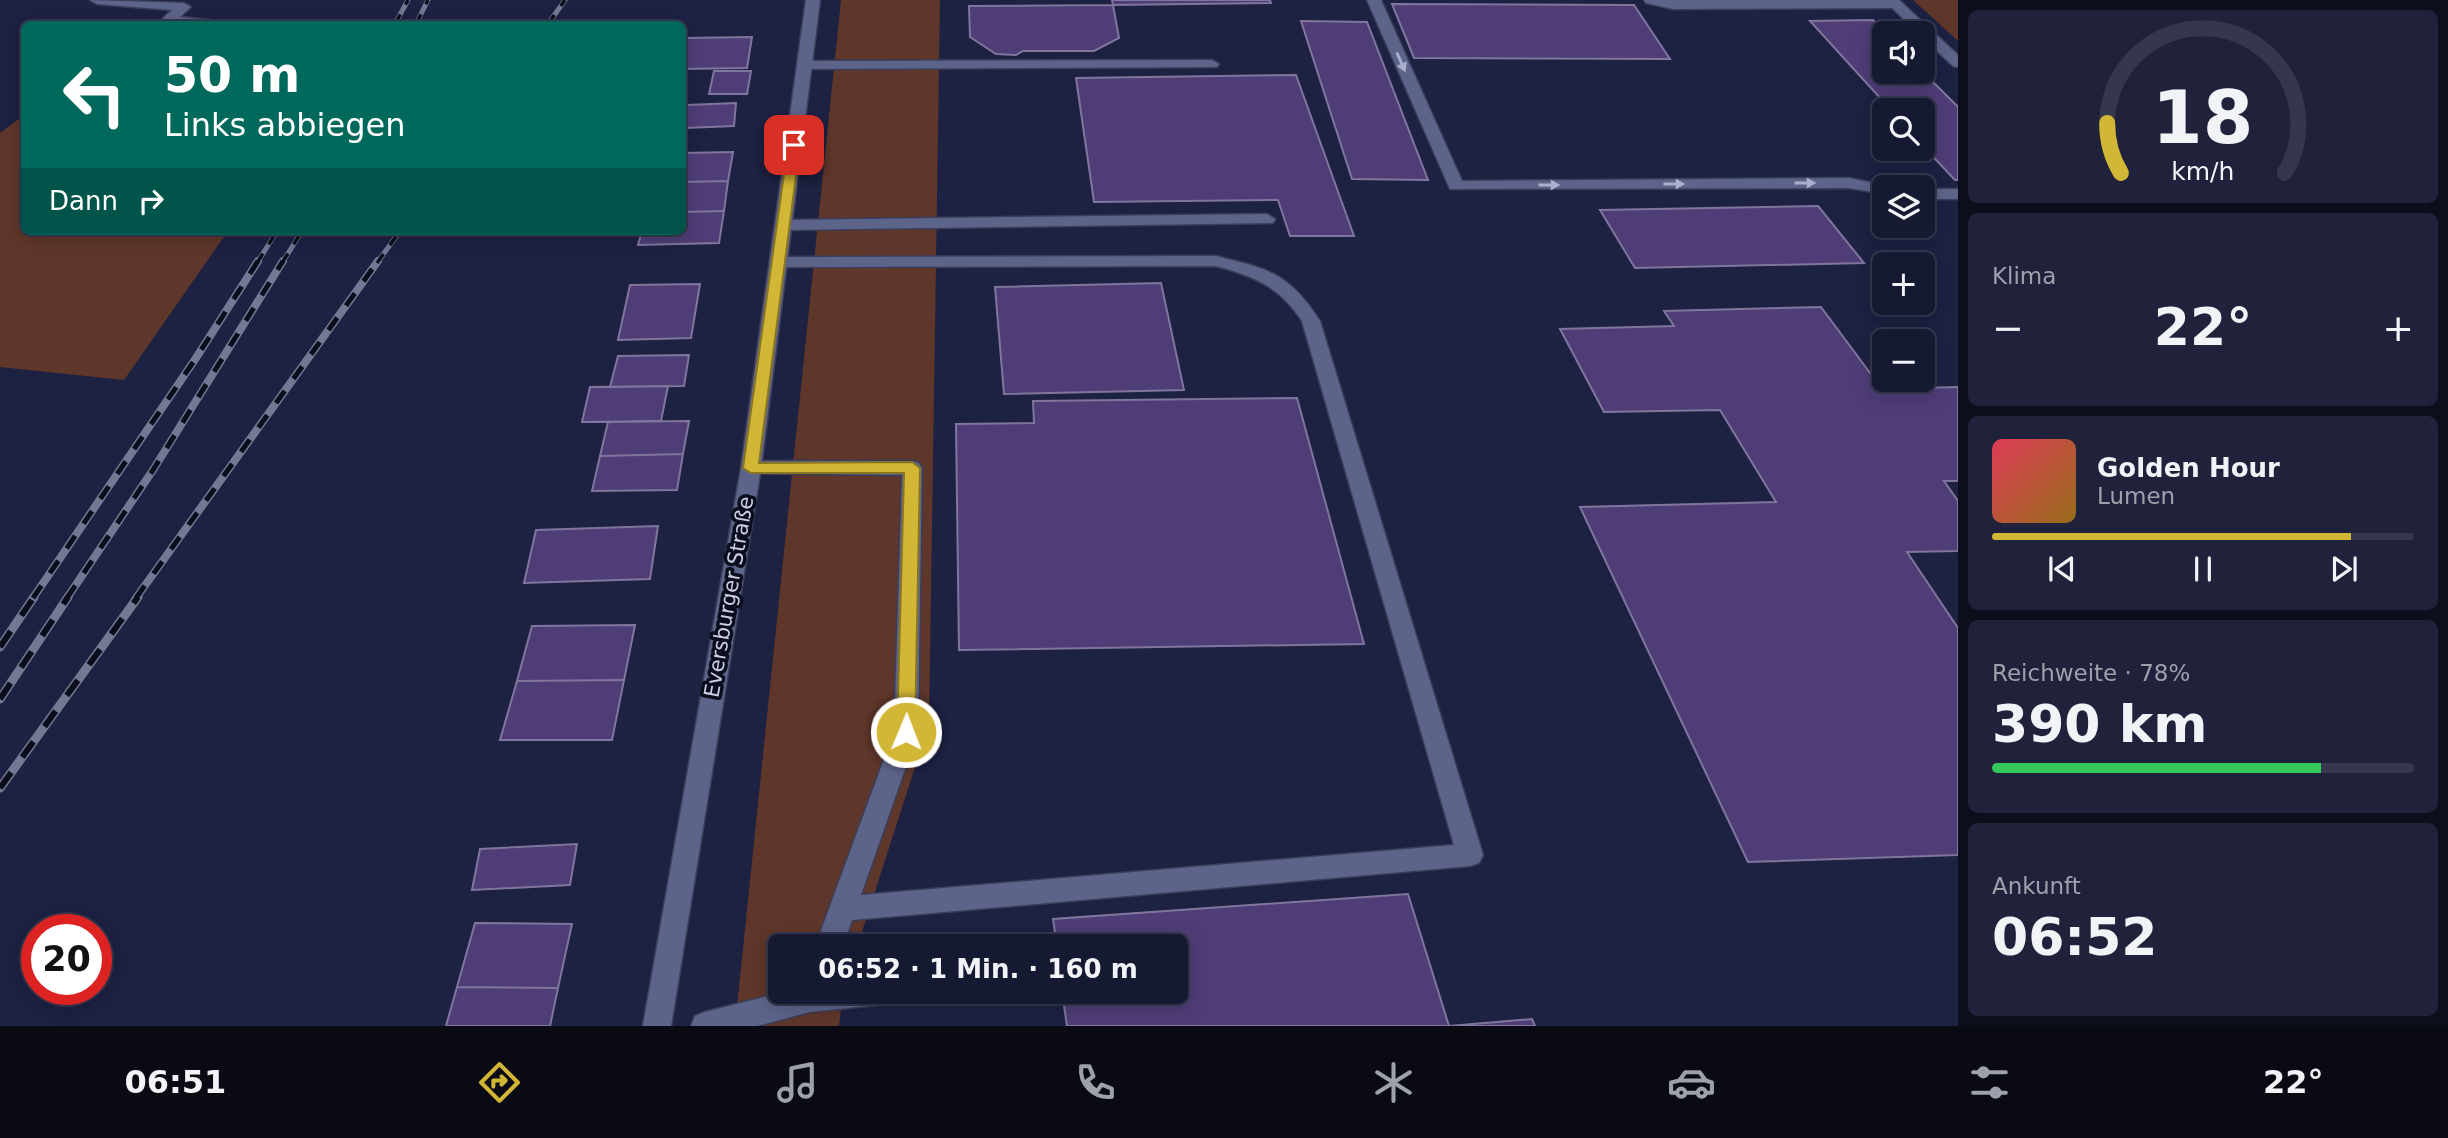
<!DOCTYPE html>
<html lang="de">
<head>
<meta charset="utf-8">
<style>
  :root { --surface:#161932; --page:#1f223a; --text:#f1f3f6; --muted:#9ea0ac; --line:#35384d; --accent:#d2b635 }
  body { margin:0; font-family:"DejaVu Sans",sans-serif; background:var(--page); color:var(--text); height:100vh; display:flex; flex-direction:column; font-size:26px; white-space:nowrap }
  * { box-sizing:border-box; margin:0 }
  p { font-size:23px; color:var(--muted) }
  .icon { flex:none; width:38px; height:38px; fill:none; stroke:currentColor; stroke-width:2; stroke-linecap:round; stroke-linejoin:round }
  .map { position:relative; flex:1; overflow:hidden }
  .side { display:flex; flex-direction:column; gap:10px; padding:10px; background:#0c0e1c; width:490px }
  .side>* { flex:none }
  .hud { position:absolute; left:21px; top:21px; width:665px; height:214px; border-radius:10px; box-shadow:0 4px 18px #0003,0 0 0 2px var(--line); background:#00695c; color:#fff; overflow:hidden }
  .tools { position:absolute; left:1872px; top:21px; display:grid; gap:14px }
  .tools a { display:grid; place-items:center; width:63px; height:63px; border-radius:10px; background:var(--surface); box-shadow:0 4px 18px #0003,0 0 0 2px var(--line); font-size:35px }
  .speed { position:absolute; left:21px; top:914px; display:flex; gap:14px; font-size:35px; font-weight:700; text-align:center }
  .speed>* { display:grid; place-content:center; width:91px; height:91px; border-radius:50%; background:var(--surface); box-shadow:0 4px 18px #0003,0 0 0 2px var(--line); line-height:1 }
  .speed .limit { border:10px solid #d22; background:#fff; color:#111 }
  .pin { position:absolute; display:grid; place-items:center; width:60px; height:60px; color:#fff; margin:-30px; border-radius:14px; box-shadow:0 4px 10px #0006 }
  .me { position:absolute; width:77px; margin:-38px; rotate:1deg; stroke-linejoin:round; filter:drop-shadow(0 0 5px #0008) }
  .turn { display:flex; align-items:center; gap:24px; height:147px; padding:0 28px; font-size:32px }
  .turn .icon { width:91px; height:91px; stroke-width:2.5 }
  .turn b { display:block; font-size:49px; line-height:60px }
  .then { display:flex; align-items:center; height:66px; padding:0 28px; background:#0003; gap:14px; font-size:26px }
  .big { font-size:52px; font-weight:700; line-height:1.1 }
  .side .card { flex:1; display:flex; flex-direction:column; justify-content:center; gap:10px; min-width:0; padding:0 24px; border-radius:10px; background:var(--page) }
  .side .dial { align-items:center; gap:0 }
  .dial svg { height:182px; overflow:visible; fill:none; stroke:var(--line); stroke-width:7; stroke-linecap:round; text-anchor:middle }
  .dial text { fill:var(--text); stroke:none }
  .song { display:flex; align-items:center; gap:21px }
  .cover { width:84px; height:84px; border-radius:10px; background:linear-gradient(135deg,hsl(350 70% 55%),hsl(40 70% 35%)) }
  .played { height:7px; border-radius:4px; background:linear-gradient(90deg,var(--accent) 85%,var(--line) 85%) }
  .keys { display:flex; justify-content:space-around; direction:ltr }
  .heat { display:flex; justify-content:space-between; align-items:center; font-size:38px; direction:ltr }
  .charge { height:10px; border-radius:5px; background:linear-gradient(90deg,#34c759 78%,var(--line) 0) }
  .trip { position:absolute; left:768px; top:934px; width:420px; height:70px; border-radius:10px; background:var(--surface); box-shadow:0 4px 18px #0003,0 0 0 2px var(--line); font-weight:700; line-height:70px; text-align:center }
  .tabs { display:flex; height:112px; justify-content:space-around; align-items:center; background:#090a14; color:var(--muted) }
  .tabs .icon { width:49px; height:49px }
  .tabs .on { color:var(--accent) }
  .tabs b { font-size:32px; color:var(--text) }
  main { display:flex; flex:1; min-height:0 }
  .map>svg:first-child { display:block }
</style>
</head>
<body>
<main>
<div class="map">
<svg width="1958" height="1026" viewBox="0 0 1958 1026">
  <rect width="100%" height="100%" fill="#1d2142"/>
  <path fill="#5f362a" d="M841,0H940L929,724L857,947H780V992H843L839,1026H735Z
    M1913,0H1958V41Z
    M24,115V231H228L124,380L0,367V133Z"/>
  <path fill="#4f3d77" stroke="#80769d" stroke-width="2" d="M1112,0H1270L1271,3L1113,5Z
    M1392,4L1634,5L1670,59L1414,58Z
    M1113,5L1119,38L1094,51H1023L1016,55L996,54L970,37L969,6Z
    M1873,20L1886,33L1885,72H1923L1958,107V180H1955L1923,146V110H1891L1810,21Z
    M1301,21L1367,22L1428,180L1352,179Z
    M752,37L747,68L682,69V38Z
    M714,71H751L747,94H709Z
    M1296,75L1354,236H1290L1278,200L1094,202L1076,78Z
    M736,103L734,126L685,128L687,105Z
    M733,152L728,181L682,182V153Z
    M728,181L724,211L682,212V182Z
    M1818,206L1864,263L1635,268L1600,210Z
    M724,211L719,243L638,245L642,231H682V212Z
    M1161,283L1184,390L1004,394L995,287Z
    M700,284L691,338L618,340L630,285Z
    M1821,307L1882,389L1958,387V481H1944L1958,501V551L1907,552L1958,628V855L1748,862L1580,507L1776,502L1720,410L1604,412L1560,329L1674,326L1664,311Z
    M689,355L684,386L610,387L618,356Z
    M668,386L661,421L582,422L590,387Z
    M1297,398L1364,644L959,650L956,424L1034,423L1033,401Z
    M689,421L683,454L600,456L608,422Z
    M683,454L677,490L592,491L600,456Z
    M658,526L650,579L524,583L536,530Z
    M635,625L624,680L517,681L532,626Z
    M624,680L612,740H500L517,681Z
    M577,844L570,885L472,890L480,849Z
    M1408,894L1449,1026L1532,1019L1535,1026H1067L1062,992H1176V947H1057L1053,919Z
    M475,923L572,924L558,988L457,987Z
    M457,987L558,988L550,1026H446Z"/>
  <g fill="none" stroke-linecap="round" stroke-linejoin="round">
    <defs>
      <path id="lane" d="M90,0L184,3L191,7L180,17L211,20L218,24H168L161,20L172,10L97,4Z
        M1367,0H1381L1462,181L1849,178L1892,187H1885V194L1849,188L1450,189Z
        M1644,0H1896L1903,4L1896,8L1673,9L1646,3Z
        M1212,60L1219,64L1217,67L805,69L798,65L805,61Z
        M1923,189H1958V199H1923Z
        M1267,214L1275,219L1273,223L783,230L775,225L783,220Z
        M1216,256C1269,269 1289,273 1320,321L1483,855L1479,863L1470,866L852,920L843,947H815L894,732L902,475L744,473L741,468L744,463L751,461H912L919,463L922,468L918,732L861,895L1454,845L1302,321C1280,287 1254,276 1216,266L778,267L769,262L778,257Z
        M784,992H891L887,1001L877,1005L810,1012L757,1026H691L695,1016L705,1012Z"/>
      <path id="street" d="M806,0H820L761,468L671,1026H643L741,468Z
        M1884,0H1899L1958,55V67L1953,66L1923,38V33H1918Z"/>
    </defs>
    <use href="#lane" stroke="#3b3d59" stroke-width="3"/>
    <use href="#street" stroke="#3b3d59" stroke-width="3"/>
    <use href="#lane" fill="#5d648a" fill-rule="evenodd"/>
    <use href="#street" fill="#5d648a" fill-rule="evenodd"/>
    <defs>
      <path id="rail-far2" d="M395,24L408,0
        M416,24L428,0
        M548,24L565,0
        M257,263L277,231
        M282,263L302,231
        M377,263L400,231"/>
      <path id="rail-far1" d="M33,598L196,358L258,261
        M67,598L153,470L283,261
        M136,598L378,261"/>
      <path id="rail" d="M0,647L34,597
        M0,699L68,597
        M0,788L138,597"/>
    </defs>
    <use href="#rail-far2" stroke="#737893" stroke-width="5"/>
    <use href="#rail-far1" stroke="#737893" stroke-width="8"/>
    <use href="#rail" stroke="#737893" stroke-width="9"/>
    <use href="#rail-far2" stroke="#0a0d1b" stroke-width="3.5" stroke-dasharray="11" stroke-linecap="butt"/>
    <use href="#rail-far1" stroke="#0a0d1b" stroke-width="5" stroke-dasharray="15" stroke-linecap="butt"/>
    <use href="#rail" stroke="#0a0d1b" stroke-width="6" stroke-dasharray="19" stroke-linecap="butt"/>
  </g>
  <defs><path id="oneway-solid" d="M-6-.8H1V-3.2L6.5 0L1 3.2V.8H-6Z" transform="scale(1.75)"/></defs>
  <g fill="#aab0ca">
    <use href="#oneway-solid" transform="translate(1401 62) rotate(66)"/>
    <use href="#oneway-solid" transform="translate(1805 183)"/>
    <use href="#oneway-solid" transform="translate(1674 184)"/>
    <use href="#oneway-solid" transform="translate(1549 185)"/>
  </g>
  <path fill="#d2b635" stroke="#887622" stroke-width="2" d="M794,142L800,145L759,463L912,462L920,468L915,732L912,738L906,740L899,738L897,732L904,473H751L743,468L788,145Z"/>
  <g text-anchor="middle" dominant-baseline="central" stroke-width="7" stroke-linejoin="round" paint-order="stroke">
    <g font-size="21" fill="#cbd0e6" stroke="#0a0d1b">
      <text transform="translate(729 597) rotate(-80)">Eversburger Straße</text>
    </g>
  </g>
</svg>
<div class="tools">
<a><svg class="icon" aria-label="sound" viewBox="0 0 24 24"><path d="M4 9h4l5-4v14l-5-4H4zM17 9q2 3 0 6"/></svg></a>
<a><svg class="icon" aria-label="search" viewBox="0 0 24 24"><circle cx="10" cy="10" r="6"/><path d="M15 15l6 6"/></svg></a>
<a><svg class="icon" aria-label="layers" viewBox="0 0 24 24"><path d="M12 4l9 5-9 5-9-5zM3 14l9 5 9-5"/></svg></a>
<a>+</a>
<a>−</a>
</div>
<div class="speed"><div class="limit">20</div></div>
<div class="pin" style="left:794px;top:145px;background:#d93025"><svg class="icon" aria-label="arrive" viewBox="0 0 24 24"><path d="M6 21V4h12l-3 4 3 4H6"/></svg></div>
<svg class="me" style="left:906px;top:732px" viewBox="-20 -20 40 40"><circle r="17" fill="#d2b635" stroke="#fff" stroke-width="3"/><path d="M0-11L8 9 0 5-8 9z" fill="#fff"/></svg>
<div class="trip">06:52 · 1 Min. · 160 m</div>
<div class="hud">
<div class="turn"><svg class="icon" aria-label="left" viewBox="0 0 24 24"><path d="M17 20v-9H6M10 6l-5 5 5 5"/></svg><div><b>50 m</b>Links abbiegen</div></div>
<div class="then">Dann<svg class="icon" aria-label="right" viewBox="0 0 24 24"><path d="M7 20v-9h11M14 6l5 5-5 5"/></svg></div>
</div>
</div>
<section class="side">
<div class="card dial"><svg viewBox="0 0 100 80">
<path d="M14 69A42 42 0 1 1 86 69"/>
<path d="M14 69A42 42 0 0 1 8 47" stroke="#d2b635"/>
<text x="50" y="56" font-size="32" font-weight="700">18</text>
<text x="50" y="72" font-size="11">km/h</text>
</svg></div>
<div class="card"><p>Klima</p>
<div class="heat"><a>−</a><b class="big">22°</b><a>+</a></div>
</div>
<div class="card">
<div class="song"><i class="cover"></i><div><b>Golden Hour</b><p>Lumen</p></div></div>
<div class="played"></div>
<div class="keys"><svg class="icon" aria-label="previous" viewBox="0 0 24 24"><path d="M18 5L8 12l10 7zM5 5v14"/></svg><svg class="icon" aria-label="pause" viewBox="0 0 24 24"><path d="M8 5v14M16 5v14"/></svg><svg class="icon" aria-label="next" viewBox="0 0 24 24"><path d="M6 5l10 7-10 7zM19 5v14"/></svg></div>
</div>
<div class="card"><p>Reichweite · 78%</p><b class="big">390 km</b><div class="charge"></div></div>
<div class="card"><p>Ankunft</p><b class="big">06:52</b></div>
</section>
</main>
<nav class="tabs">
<b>06:51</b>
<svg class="icon on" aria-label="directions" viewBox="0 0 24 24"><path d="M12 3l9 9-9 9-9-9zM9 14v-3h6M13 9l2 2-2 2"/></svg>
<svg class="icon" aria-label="music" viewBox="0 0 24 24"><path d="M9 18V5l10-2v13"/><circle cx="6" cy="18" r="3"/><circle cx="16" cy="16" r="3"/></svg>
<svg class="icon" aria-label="phone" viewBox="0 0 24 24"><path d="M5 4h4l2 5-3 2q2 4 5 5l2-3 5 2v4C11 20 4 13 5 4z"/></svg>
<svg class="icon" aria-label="climate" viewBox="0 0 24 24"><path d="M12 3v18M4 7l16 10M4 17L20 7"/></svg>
<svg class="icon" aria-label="car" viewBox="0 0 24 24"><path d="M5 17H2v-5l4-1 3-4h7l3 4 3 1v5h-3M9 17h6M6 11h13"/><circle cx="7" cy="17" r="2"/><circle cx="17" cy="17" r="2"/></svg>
<svg class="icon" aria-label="filters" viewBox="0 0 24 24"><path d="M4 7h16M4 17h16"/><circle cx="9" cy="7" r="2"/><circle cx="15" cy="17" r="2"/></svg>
<b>22°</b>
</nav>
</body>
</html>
